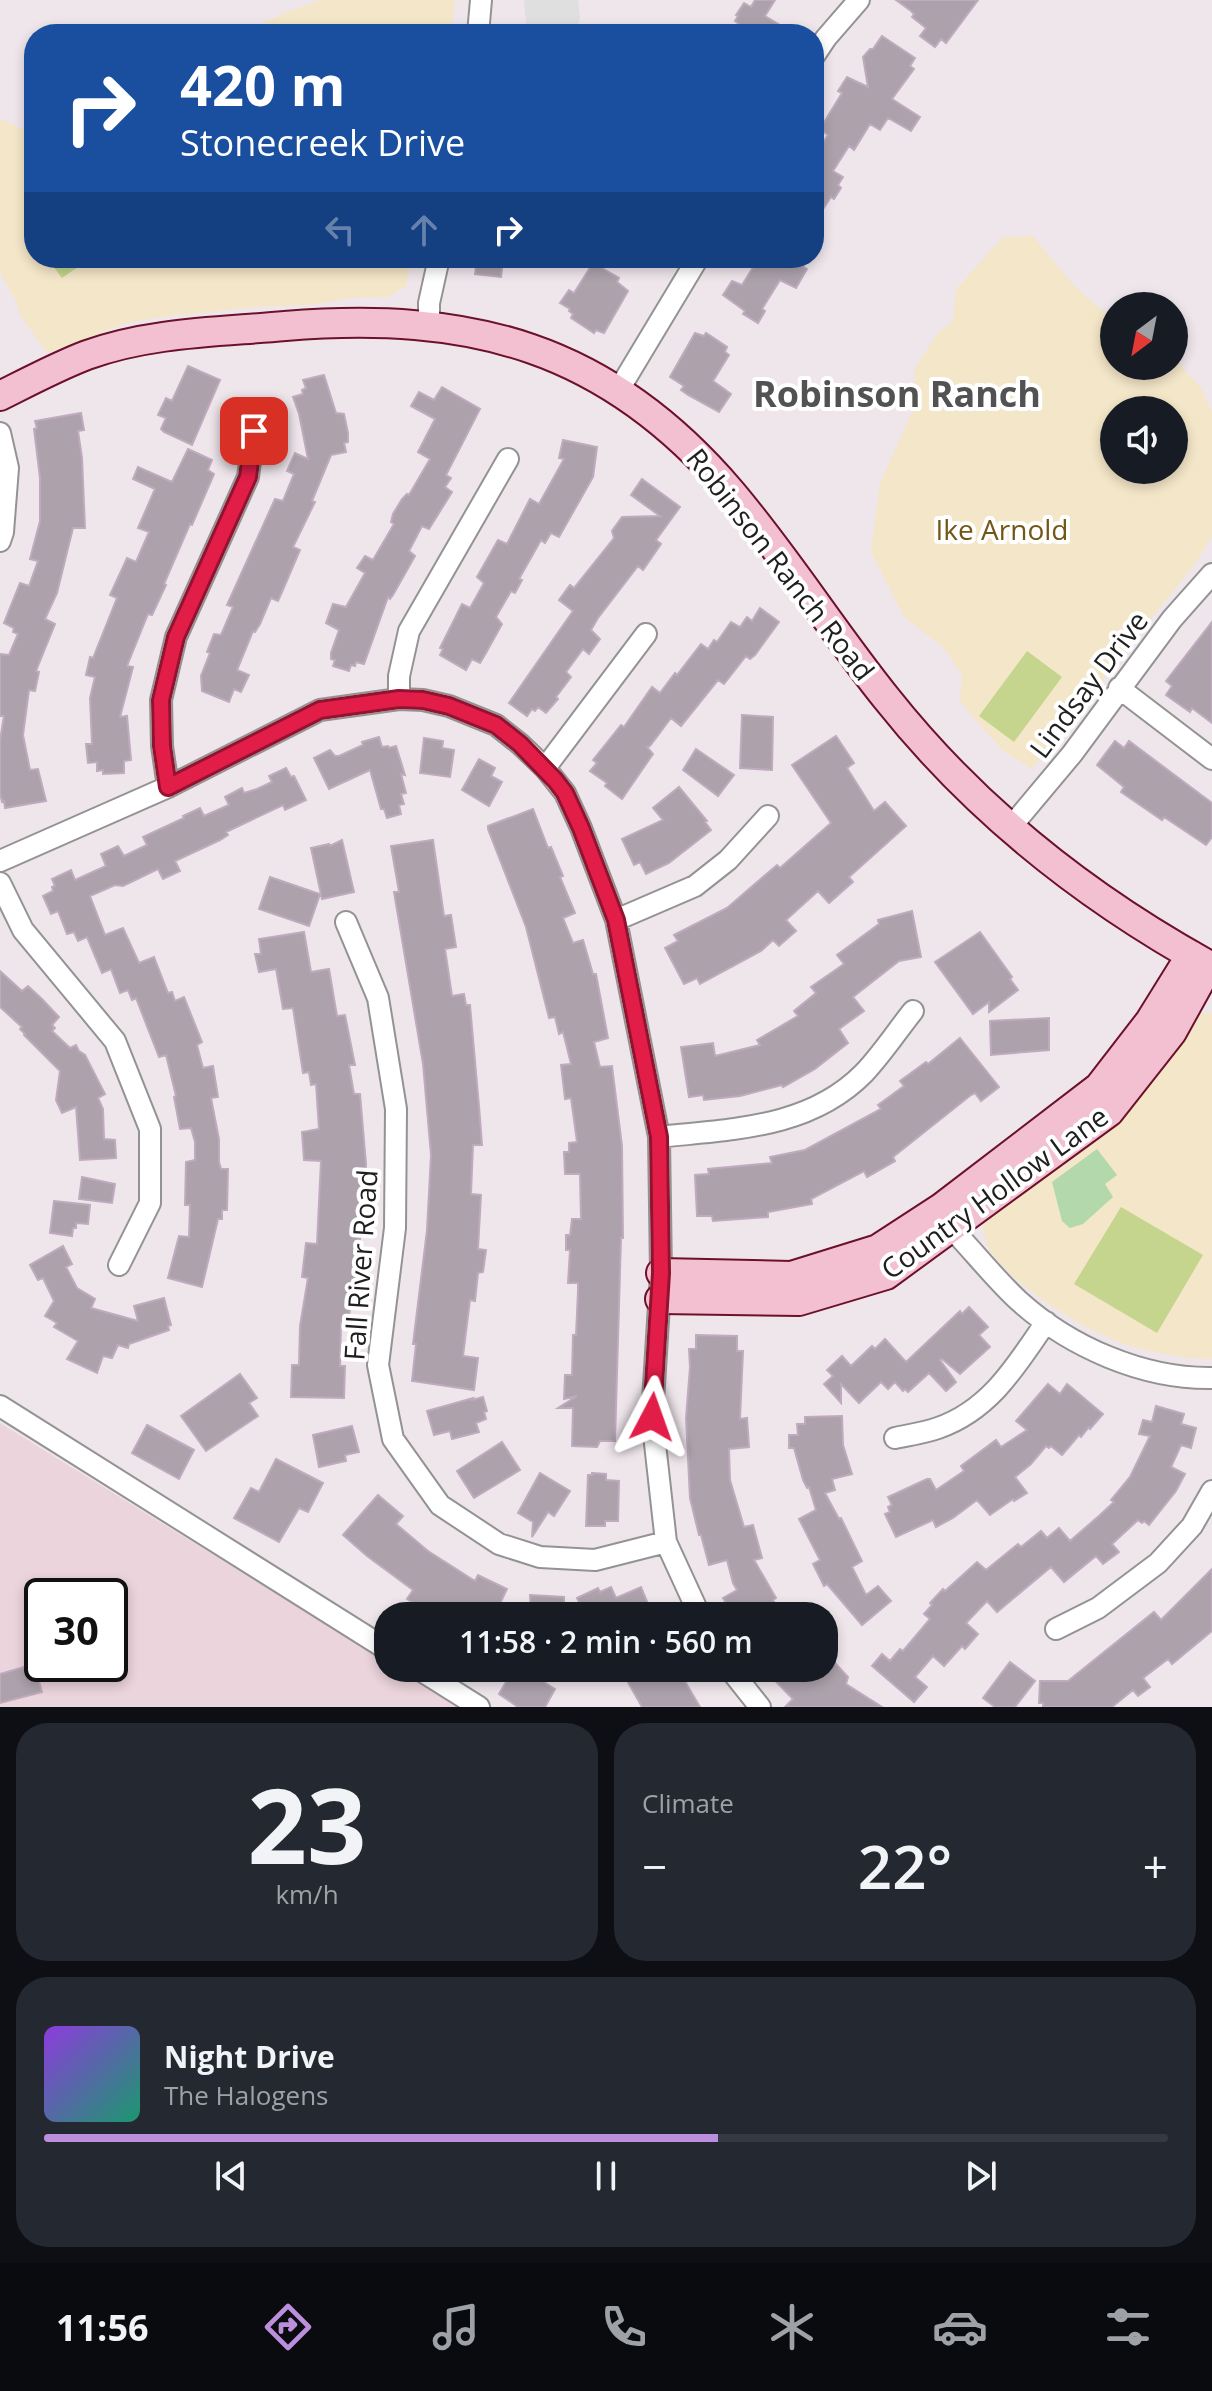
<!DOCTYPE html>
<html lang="en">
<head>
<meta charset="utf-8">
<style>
  :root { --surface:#171b24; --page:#242831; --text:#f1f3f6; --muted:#9ea1a6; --line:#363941; --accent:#bb8fdb }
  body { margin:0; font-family:"Open Sans",sans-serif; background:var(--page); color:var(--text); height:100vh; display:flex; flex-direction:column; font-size:30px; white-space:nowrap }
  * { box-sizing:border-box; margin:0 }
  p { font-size:26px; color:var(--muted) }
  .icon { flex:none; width:44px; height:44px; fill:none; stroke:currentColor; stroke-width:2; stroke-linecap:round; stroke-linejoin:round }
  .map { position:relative; height:1707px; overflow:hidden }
  .side { display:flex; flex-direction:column; gap:16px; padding:16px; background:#0d0f14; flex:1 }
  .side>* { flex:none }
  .banner { position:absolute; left:24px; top:24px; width:800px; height:244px; border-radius:32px; box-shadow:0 4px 12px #0003; background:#1a4fa0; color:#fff; overflow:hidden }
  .needle { width:52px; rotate:212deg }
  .tools { position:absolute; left:1100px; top:292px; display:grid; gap:16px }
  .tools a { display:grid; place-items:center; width:88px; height:88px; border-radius:50%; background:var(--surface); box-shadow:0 4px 12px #0003; font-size:40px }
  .speed { position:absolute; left:24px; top:1578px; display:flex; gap:16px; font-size:40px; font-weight:700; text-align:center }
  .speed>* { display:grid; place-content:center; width:104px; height:104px; border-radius:50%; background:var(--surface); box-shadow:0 4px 12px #0003; line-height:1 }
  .speed .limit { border:4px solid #111; border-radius:12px; background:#fff; color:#111 }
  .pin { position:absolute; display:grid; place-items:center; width:68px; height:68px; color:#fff; margin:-34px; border-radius:16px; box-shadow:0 4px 12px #0006 }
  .me { position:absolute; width:88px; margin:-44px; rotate:4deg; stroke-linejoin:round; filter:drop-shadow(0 0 6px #0008) }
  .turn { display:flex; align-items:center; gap:28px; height:168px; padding:0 24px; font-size:36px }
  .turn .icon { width:104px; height:104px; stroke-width:2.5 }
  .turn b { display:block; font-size:56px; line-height:68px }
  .lanes { display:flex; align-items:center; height:76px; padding:0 24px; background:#0003; justify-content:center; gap:40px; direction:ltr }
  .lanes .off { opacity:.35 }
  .big { font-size:60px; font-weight:600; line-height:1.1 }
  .side .widget { flex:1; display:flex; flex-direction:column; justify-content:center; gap:12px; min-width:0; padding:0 28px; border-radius:32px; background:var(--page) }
  .side .dial { align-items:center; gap:0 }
  .dial b { font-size:104px; line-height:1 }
  .song { display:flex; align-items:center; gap:24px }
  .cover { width:96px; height:96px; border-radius:12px; background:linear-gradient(135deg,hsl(270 70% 55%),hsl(160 70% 35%)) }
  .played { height:8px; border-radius:4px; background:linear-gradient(90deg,var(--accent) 60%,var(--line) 60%) }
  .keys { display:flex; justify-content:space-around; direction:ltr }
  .heat { display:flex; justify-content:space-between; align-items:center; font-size:44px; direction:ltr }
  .side .tiles { flex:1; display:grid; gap:16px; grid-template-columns:1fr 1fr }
  .widget:last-child { grid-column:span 2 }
  .trip { position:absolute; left:374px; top:1602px; width:464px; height:80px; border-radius:32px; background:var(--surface); box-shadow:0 4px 12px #0003; font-weight:600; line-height:80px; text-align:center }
  .dock { display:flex; height:128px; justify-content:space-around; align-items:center; background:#090b0e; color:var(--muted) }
  .dock .icon { width:56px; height:56px }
  .dock .on { color:var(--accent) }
  .dock b { font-size:36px; color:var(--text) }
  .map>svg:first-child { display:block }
</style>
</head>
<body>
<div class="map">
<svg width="1212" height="1707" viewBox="0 0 1212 1707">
  <rect width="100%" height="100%" fill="#efe6ec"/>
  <path fill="#ebd4db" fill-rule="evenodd" d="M0,1423L388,1663V1668H396L459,1707H0ZM42,1596H110V1664H42Z"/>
  <path fill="#f4e6c8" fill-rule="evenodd" d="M321,0H455L451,34H240L289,11Z
    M0,119L34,134V258H412L406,286L389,297L352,298L309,305L255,307L154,318L123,324L47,353L20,315L17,303L0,272Z
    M1033,236C1056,264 1082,300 1114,317V366H1174V358L1202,389L1212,413V536L1197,561L1032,769L1002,750L960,702L962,675L943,647L904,617L871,552L880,483L917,401L914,370L937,334L953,321L956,289L1003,237ZM1114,410H1174V470H1114Z
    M1207,1012L1212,1013V1359C1184,1359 1154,1353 1127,1345C1088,1333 1005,1282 987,1245C984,1238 983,1229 983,1221L1121,1113L1155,1080L1170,1061L1196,1015Z"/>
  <path fill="#c5d58d" d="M47,258H91L62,278Z
    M1027,651L1062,677L1014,742L979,716Z
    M1121,1207L1203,1255L1157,1333L1074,1284Z"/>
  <path fill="#dfdfdf" d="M524,0H578L580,17L576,34H527Z"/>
  <path fill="#b3d8ab" d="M1097,1149L1117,1175L1105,1184L1113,1197L1083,1224L1070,1228L1062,1221L1052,1182Z"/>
  <path fill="#ada2ac" stroke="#bfaabe" stroke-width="2" d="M755,0H775L765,16L780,25L774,34H747L736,28L739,24L735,21L738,16L736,15L744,3L751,7Z
    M896,0H978L946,43L941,39L935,47L920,36L926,28L912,17L914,14L911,11Z
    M882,36L915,58L910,66L914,69L892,99L920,117L911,131L888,118L880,130L870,124L854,150L849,146L833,171L843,177L838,185L841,188L834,199L831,197L814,223V157L828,135L820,129L842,93L838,91L847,77L868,87L863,57L870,49H873Z
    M477,258L503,261L501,277L475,274Z
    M759,258H801L798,263L807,269L796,288L780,280L762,309L765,311L758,323L743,314L745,311L723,295L732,281L742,285Z
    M593,263L619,278L617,282L628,291L604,333L596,330L594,333L571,318L573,314L569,311L570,309L560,303L569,290L574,293Z
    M695,333L704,336L706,333L727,347L725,352L729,355L713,381L731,394L719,412L688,395L681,390L684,386L670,377Z
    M188,366L220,380L192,445L164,432L161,429L166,418L158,415L166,398L172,401Z
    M324,375L336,413L344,414L348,433V442L344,443L346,452L331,455L312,501L315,502L293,547L300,550L282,592L278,601L271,598L260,624L255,632L253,631L237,670L249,675L241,692L234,689L229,702L202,691L201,676L210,653L207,652L214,634L221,635L233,607L227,605L275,499L283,501L294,474L287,471L295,453L308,459L299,414L293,397L303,394L302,390L306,388L303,380Z
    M442,387L480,409L446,475L451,478L445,487L452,492L429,529L422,526L409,551L415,556L393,595L390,599L388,597L364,664L356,662L355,666L351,665L349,671L333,666L335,660L331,659V653L339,630L326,623L333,604L346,607L365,573L357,568L365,556L373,560L394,524L391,522L393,514L402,499L407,494L409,495L430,459L418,452L435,419L411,406L419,392L434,400Z
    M81,413L84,430L78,431L82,458L85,528H73L57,593L45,619L55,624L36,671L39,672L35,691L29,690L23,735L30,770L38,769L46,801L5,808L4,801L2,802L0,793V740L4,716H0V654L9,655L18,634L13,632L14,628L4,623L20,583L29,586L38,561L30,559L40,521V478L34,429L37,428L35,421Z
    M563,440L597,447L593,477L559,537L551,533L545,543L541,540L519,579L522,580L515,593L511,591L496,617L502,624L486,653L480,663L472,659L466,670L440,655L443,649L440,648L462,604L470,608L484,583L477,577L498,540L507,544L530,499L539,504L564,459L559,458Z
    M188,449L212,460L208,470L214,474L192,525L190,524L164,584L166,585L152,615L148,614L127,666L133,667L120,717L127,716L131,760L124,761V773L103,774V770L97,771V762L88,763L86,744H92L90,698L95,677L86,675L90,657L93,658L117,598L110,595L127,558L136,562L149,532L138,528L155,489L133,479L138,467L172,482Z
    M642,479L680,507L656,540L661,544L643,570L638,566L598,618L591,630L600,639L589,654L583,649L566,672L571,677L556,697L558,699L546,713L538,707L535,711L532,709L527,716L509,703L573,611L559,600L570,585L574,588L614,538L612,531L622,517L660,516L631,495Z
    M760,608L779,622L755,655L750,659L746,656L724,684L718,680L681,726L671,718L650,746L647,747L653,754L622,799L605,786L607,783L590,771L597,763L593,760L621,725L624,727L652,687L660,693L675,673L677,675L701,644L708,649L714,640L717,642L731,622L740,627L747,617L752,621Z
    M1212,622V723L1192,708L1190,712L1166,695L1172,686L1166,681Z
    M742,715L773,717L772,770L740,768Z
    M836,736L854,763L847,768L874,811L885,802L906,826L849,877L853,882L829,903L818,891L786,920L796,931L779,946L773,940L761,951L700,984L697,978L684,984L665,948L678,941L674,935L727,908L777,865L780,868L831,823L792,765Z
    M379,737L382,747L388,746L389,748L396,746L405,775L401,774L406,793L401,794L404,804L399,805L401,814L387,818L384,809H381L370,770L329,789L314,758L330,750L335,756H339L363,745L362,742Z
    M424,738L443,741L442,748L454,750L450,777L420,773Z
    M1115,741L1124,748L1129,741L1212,803V837L1206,845L1164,817L1162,820L1121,792L1124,787L1097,765Z
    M696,749L734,775L718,796L683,770Z
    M479,759L495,768L491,776L502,782L489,806L462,790Z
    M286,768L291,777L294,776L306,800L285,810L283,805L226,832L228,835L220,840L175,861L180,871L163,879L158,869L123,886L115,885L90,896L105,935L123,928L139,963L154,957L168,993L172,992L175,1001L184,997L202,1042L197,1045L203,1068L213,1066L218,1097L211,1098L219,1139V1162L221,1169H228L227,1210H222V1219H218L202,1287L168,1278L179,1236L189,1237L190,1205H185L186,1162L195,1160V1142L191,1128L180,1129L174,1097L176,1096L166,1055L159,1057L136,998L132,1000L128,990L120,993L111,969L102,973L87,937L78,941L74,932L67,934L58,911L51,914L43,896L53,891L52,887L55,886L52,879L71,870L75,880L106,866L101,854L118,846L124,856L147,845L143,837L184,818L183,816L200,808L204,816L229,805L225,797L242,788L244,793L257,789L272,782L269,776Z
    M679,787L707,821L705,822L711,830L669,863L646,874L640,862L634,865L622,839L663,820L653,808Z
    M533,809L548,848L551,847L563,876L560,877L575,913L563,918L573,943L583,940L593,974H596L608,1038L594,1042L600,1067L612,1066L622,1146L623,1238H621L615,1441H600L597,1447L572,1446L573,1408H558L577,1396L564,1399L565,1375H572L573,1335H576L578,1291V1283H568L570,1250H566V1235H570L572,1219H581L580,1174H565L564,1152H569V1143L577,1142L571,1098L565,1099L561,1065L571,1064L563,1032L559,1034L555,1017L549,1018L526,927L488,829V826Z
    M342,840L354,892L322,899L311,848L329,844L330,846Z
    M433,840L444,916L451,915L456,947L445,949L452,996L464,994L466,1005H470L479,1106L482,1145H473L471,1194L481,1195L478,1249L486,1250L483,1272L478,1273L475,1301L470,1300L463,1356L478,1358L474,1390L412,1381L416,1344H413L427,1230L431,1155L423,1064L394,892H399L391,846Z
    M270,877L320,894L309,926L259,909Z
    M912,911L921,957L899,961L853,997L864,1011L839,1029L848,1043L815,1069L783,1087L782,1085L740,1096L704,1100L703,1095L689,1097L681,1047L713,1043L715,1056L760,1045L757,1040L798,1016L794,1011L816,993L811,987L844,964L837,955L879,924L878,920Z
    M304,932L311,972L329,969L337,1016L345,1015L355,1065H349L354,1094H360L366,1164L365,1202H362L360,1239L348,1323L341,1322L340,1366H345L344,1398L291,1397L292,1365H299L300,1326L308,1278L302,1277L306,1243L317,1244L321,1161L304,1160L302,1132L319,1129L316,1084L311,1085L309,1072L303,1073L293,1008L283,1009L276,969L259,972L255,954H261L259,939Z
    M980,932L1012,977L1010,979L1018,990L989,1012V1002L973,1014L935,962Z
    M0,971L22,991L28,986L42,999L59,1017L52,1025L55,1028L52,1031L70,1048L76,1045L79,1051L85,1055L105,1094L98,1098L103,1109L104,1139L115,1140L116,1158L80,1160L76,1107L62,1113L56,1100L60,1071L24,1035L25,1034L20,1029L22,1027L0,1007Z
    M1049,1018V1050L991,1055L990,1021Z
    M960,1038L999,1087L981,1101L975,1093L971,1095L893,1157L895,1161L867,1177L864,1171L811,1199L812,1204L768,1212V1217L713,1221L712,1216H697L695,1175L709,1174L708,1169L772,1163L770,1157L805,1150L881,1109L878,1105L904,1086L900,1081L926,1062L928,1064Z
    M82,1177L115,1184L112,1203L79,1199Z
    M54,1201L90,1205L88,1224L76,1223V1228H73L72,1236L50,1233Z
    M63,1246L72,1264L66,1267L77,1288L95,1299L91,1308L138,1321L134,1306L164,1298L171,1325L168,1326L169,1330L129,1344L128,1348L118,1345L112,1358L103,1356L97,1373L67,1359L78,1341L54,1327L57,1323L45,1316L54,1301L43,1278L38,1280L30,1265Z
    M969,1307L988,1327L979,1335L990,1347L960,1374L942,1359L940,1360L956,1382L946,1391L929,1373L908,1392L905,1389L903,1391L895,1382L888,1389L881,1382L859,1403L841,1384V1403L824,1384L833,1376L827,1370L842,1356L851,1366L872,1346L875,1349L885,1339L906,1362L960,1311L962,1314Z
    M696,1335L737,1336V1351H743L740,1419L747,1418L749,1447L729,1449L730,1480L744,1527L753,1525L762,1558L754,1560L776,1598L773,1600L782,1616H734L723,1598L737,1590L733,1583L727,1560L709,1565L701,1535H699L690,1498L686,1418L690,1367L689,1349H696Z
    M240,1374L257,1398L249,1403L258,1416L206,1451L181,1416Z
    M1048,1384L1060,1394L1067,1384L1103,1414L1090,1429L1089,1427L1081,1437L1079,1435L1062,1455L1051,1446L1049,1448L1046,1446L1031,1464L1015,1477L1027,1493L1014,1501L1013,1499L990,1515L977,1500L953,1518L936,1527L933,1520L896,1537L885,1514L890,1512L888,1507L892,1505L888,1497L927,1479H930L936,1490L964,1471L961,1466L996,1440L1001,1447L1027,1430L1016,1421Z
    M483,1397L487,1411L484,1412L486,1419L476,1423L479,1432L452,1439L450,1431L434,1435L427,1411L473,1398L472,1400Z
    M1156,1406L1184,1414L1181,1424L1196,1428L1191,1448L1181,1445L1171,1467L1185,1474L1176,1491L1149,1525L1144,1521L1142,1523L1138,1520L1112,1544L1119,1552L1103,1564L1096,1556L1064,1582L1051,1567L997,1612L987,1601L966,1623L978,1634L965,1649L962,1646L944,1666L933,1656L915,1677L927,1687L914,1702L872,1666L882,1654L890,1661L900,1649L903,1651L930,1619L924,1614L932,1605L930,1603L943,1589L945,1591L977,1562L986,1570L1018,1544L1021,1547L1041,1531L1047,1538L1059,1528L1070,1541L1100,1515L1114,1502L1111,1500L1130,1477L1150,1436L1139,1434L1143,1420L1152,1422Z
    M842,1416L843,1445L852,1474L832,1479L835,1490L825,1493L839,1519L841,1518L862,1561L852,1567L866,1595L878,1586L891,1601L862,1625L827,1584L824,1586L813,1564L820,1560L799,1519L816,1510L809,1487L807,1488L803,1480L794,1448H789V1435H798L797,1424H805V1417Z
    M147,1425L194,1450L179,1479L132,1453Z
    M352,1426L359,1452L345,1455L346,1461L319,1467L313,1435Z
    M502,1442L520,1470L474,1498L457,1471Z
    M276,1459L323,1483L308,1512L299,1508L279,1542L234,1518L251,1488L259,1492Z
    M540,1473L570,1491L554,1516L548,1512L532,1537L533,1522L518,1513Z
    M592,1473L606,1474V1480L619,1481L618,1521H605V1526H586L588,1475H592Z
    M378,1495L403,1516L396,1524L428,1551L475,1581L478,1575L507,1589L494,1616H434L407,1599L413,1590L367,1556L343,1535Z
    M1212,1569V1631L1172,1664L1168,1659L1143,1678L1150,1687L1138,1696L1133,1690L1112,1707H1043V1703H1039L1040,1681H1068L1154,1612L1161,1620Z
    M611,1587L616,1598L641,1587L653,1616H596L593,1610L585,1614L577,1598L598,1588L600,1592Z
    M530,1595L564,1597V1616H531Z
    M824,1651L848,1677L846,1684L882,1707H785L793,1699L763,1668H824Z
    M1010,1662L1035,1681L1015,1707H995L983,1698Z
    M34,1664L42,1692L0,1703V1674Z
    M620,1668H677L700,1707H642Z
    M512,1672L526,1681L531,1674L555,1689L545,1707H518L499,1694Z"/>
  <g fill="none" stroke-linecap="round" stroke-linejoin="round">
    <defs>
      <path id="street" d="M478,34L481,0
        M814,56L826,38L859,0
        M429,325V303L439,258
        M618,391L698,258
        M0,433L8,468L3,532L0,541
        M1119,688L1212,759
        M399,699V676L409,631L508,459
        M545,768L646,634
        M168,787L162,746L161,700L176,637L248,477L254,431
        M1010,828L1072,754L1172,619L1212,574
        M0,861L168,787L320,710L399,699L423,700L449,706L496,725L520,744L545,768L565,793L581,828L616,920L659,1137L661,1273L652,1417L666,1542L700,1616
        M0,883L23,930L115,1041L150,1129V1203L119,1265
        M616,920L695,886L728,860L768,816
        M346,922L378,998L396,1109L395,1228L378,1365L393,1439L440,1505L499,1544L540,1557L595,1560L666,1542
        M659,1137C731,1129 809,1129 864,1073C882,1054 897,1031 913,1011
        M946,1218L952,1229C975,1253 995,1279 1019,1301C1070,1347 1143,1379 1212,1378
        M0,1406L388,1650
        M895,1438C909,1435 924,1433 938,1428C990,1410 1016,1366 1046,1322
        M1056,1629L1098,1608L1158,1563L1192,1526L1212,1491
        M417,1668L479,1707
        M729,1668L760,1707"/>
      <path id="secondary" d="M0,396C28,382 58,366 87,355C150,332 220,332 285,326C470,311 607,346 731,492C787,558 833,632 887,699C976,811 1088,899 1212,967
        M661,1273L791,1276L878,1249L941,1208L1099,1087L1150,1021L1191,955
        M660,1299L799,1301L886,1275L1109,1112L1172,1032L1209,965"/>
    </defs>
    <use href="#street" stroke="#939393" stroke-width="24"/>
    <use href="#secondary" stroke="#6b112a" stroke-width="32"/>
    <use href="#street" stroke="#fff" stroke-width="20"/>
    <use href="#secondary" stroke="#f3c0d1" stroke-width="28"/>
  </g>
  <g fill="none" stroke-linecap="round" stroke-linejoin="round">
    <defs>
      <path id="route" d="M254,431L248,477L176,637L161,700L162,746L168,787L320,710L399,699L423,700L449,706L496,725L520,744L555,780L565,793L581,828L616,920L659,1137L661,1273L652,1417"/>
    </defs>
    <use href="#route" stroke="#92132f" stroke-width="20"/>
    <use href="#route" stroke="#e11d48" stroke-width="14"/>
  </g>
  <g text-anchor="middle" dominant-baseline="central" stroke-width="8" stroke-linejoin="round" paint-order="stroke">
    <g font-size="28" fill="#735717" stroke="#fff">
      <text x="1002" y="529">Ike Arnold</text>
    </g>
    <g font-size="28" fill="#1f1f1f" stroke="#fff">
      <text transform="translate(781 564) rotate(52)">Robinson Ranch Road</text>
      <text transform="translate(1088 684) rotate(-53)">Lindsay Drive</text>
      <text transform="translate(994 1192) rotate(-36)">Country Hollow Lane</text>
      <text transform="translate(360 1265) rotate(-86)">Fall River Road</text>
    </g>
    <g font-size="36" font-weight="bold" fill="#525252" stroke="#fff">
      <text x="897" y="393">Robinson Ranch</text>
    </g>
  </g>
</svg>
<div class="tools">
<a><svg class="needle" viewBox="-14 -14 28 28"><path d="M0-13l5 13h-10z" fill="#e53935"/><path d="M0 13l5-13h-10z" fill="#9ea1a6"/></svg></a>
<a><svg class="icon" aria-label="sound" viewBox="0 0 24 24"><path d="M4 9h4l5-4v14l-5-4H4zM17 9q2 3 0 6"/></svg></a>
</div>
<div class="speed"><div class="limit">30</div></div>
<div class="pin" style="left:254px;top:431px;background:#d93025"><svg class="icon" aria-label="arrive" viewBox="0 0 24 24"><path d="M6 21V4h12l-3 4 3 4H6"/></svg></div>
<svg class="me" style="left:652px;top:1417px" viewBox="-20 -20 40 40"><path d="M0-17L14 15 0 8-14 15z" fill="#e11d48" stroke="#fff" stroke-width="4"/></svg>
<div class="trip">11:58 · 2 min · 560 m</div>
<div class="banner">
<div class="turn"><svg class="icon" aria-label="right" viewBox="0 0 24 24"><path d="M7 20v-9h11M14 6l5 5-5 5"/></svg><div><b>420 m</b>Stonecreek Drive</div></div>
<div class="lanes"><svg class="icon off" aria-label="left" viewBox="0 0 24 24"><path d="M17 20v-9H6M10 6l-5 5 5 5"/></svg><svg class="icon off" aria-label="ahead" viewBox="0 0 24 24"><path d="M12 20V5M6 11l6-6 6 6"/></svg><svg class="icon" aria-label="right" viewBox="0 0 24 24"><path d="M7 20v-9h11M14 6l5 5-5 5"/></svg></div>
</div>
</div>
<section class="side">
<div class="tiles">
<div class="widget dial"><b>23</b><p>km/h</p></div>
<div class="widget"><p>Climate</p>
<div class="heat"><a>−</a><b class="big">22°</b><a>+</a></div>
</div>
<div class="widget">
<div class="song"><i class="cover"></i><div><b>Night Drive</b><p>The Halogens</p></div></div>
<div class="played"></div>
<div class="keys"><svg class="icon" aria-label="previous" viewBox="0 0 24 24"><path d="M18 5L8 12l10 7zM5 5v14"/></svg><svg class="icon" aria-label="pause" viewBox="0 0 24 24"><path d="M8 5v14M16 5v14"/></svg><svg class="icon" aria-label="next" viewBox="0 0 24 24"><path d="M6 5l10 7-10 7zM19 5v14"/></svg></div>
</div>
</div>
</section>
<nav class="dock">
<b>11:56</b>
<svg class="icon on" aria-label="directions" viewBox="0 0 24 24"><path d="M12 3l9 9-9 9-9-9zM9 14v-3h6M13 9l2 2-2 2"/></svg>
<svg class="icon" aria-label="music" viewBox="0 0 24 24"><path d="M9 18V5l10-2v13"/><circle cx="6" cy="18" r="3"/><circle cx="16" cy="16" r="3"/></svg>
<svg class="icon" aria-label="phone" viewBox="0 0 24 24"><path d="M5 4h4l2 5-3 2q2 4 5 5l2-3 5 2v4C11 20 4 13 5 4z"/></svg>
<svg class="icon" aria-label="climate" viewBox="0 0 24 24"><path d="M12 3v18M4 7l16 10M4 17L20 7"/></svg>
<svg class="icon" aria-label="car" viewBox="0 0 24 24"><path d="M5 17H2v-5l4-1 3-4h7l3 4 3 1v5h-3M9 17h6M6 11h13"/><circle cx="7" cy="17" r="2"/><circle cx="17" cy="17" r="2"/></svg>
<svg class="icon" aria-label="filters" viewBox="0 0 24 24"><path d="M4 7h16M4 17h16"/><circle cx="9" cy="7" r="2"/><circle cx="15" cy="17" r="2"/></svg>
</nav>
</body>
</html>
